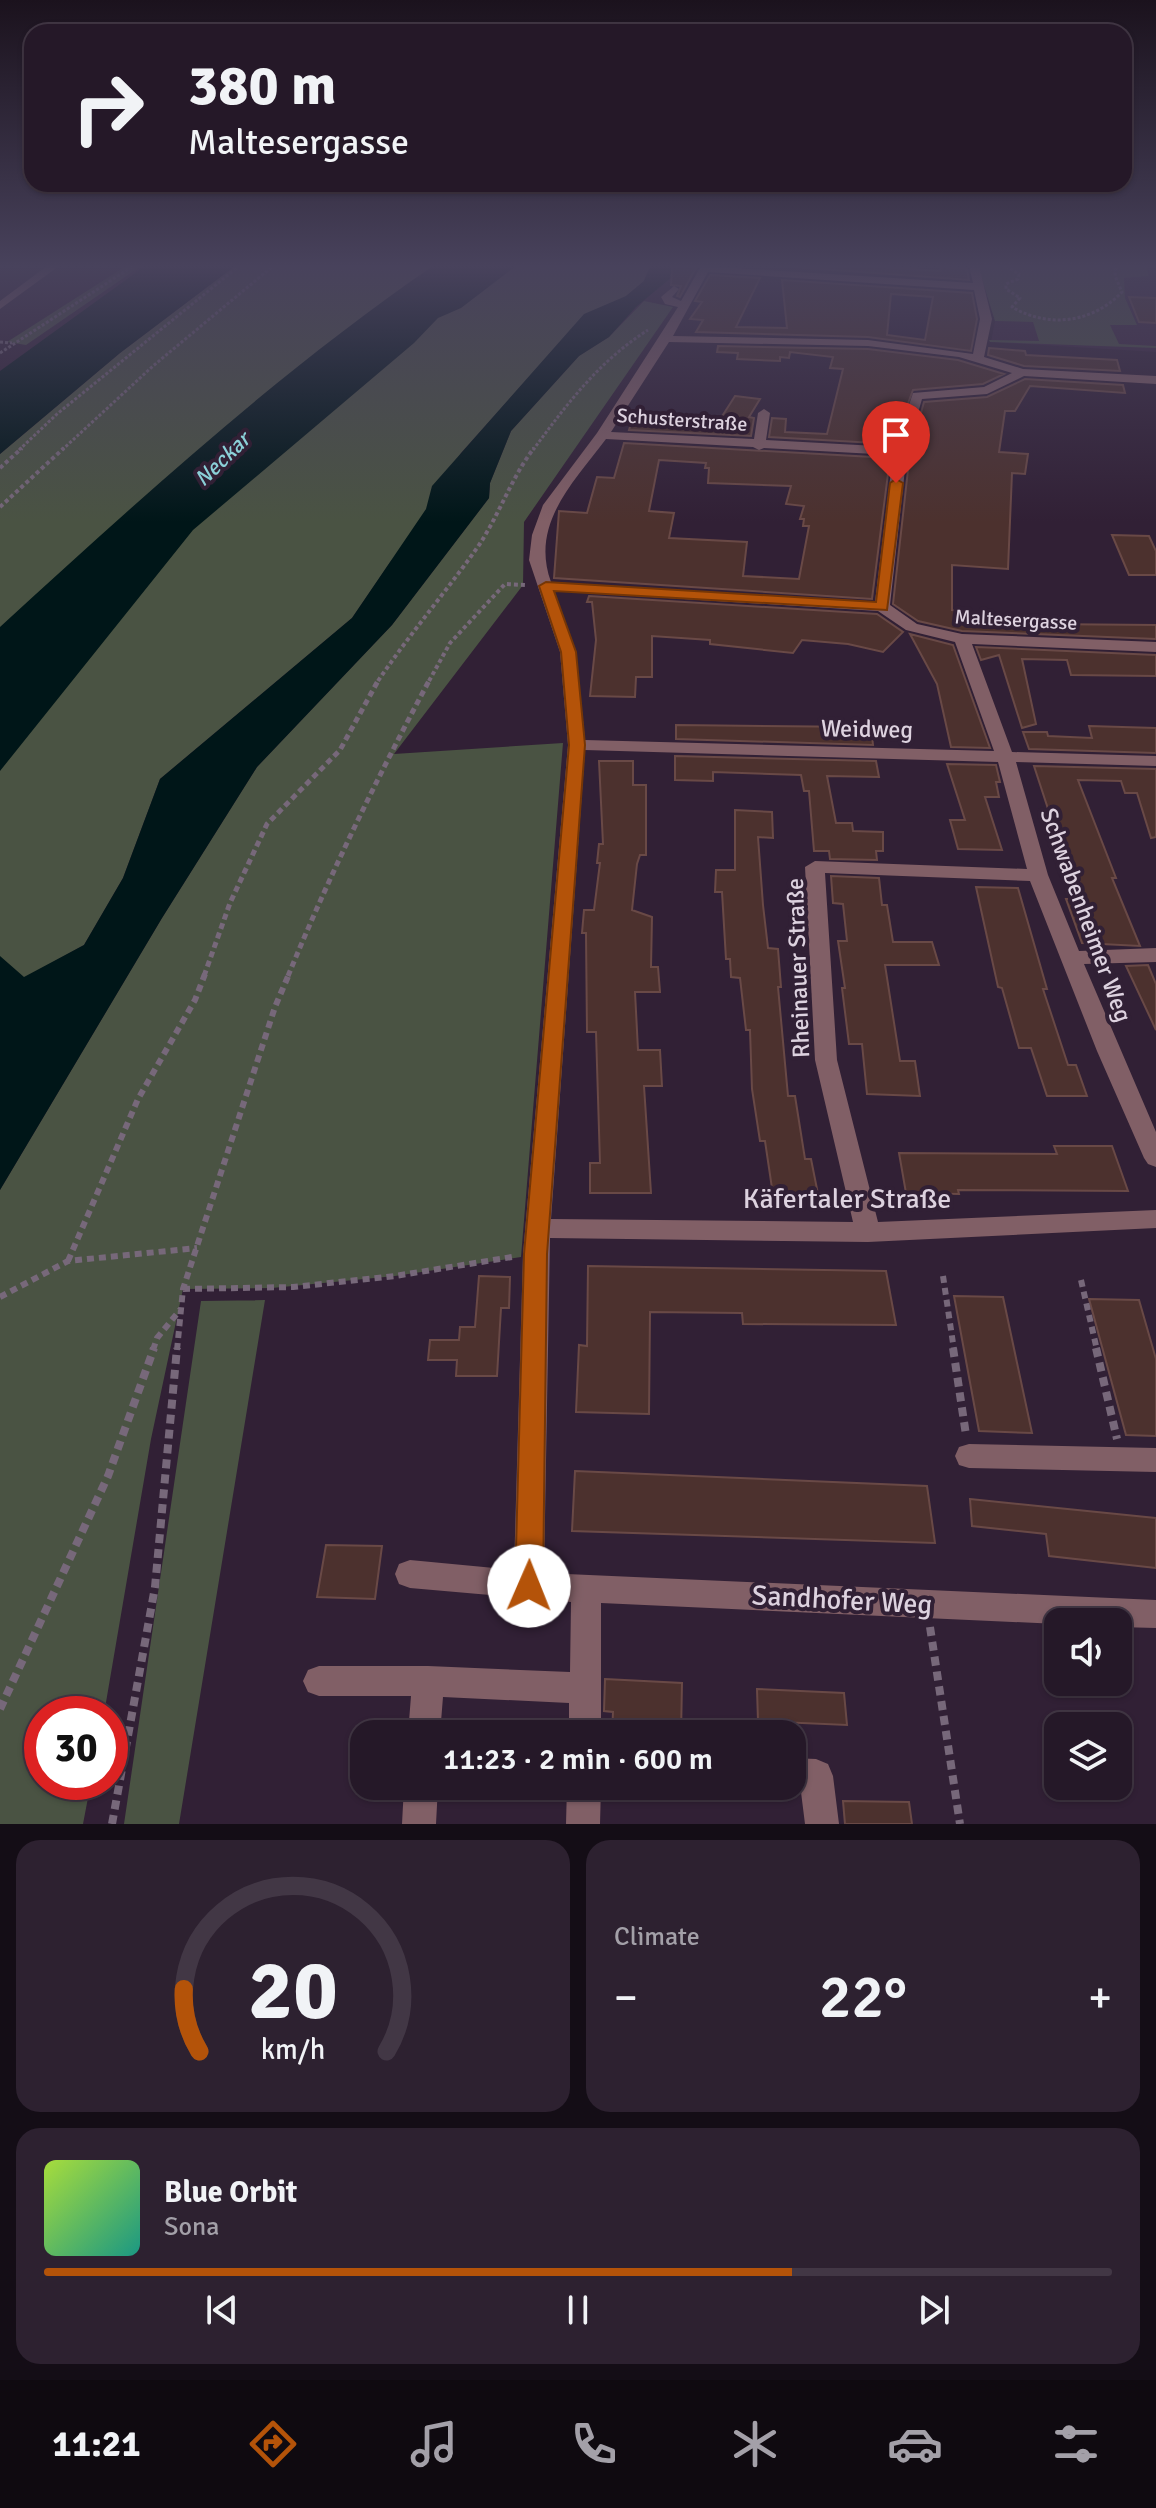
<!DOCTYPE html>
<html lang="en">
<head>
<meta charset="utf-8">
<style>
  :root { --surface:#251828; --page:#2d2130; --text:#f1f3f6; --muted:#a3a0a8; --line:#423745; --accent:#b45309 }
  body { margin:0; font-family:Signika,sans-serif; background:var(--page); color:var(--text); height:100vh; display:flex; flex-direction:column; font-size:30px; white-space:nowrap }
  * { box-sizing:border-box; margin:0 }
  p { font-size:26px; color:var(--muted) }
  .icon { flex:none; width:44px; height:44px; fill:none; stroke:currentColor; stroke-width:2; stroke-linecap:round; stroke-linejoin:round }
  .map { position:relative; height:1824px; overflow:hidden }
  .panel { display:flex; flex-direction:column; gap:16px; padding:16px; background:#140d16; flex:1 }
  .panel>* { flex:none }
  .hud { position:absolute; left:24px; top:24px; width:1108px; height:168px; border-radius:24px; box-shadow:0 2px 6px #0004,0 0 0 2px var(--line); background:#251828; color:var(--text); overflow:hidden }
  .buttons { position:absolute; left:1044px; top:1608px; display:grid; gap:16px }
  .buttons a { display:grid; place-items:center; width:88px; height:88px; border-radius:16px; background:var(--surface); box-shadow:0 2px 6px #0004,0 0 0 2px var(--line); font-size:40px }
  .speed { position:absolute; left:24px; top:1696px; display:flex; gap:16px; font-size:40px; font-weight:700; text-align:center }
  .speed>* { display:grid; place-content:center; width:104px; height:104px; border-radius:50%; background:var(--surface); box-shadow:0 2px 6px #0004,0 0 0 2px var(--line); line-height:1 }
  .speed .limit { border:12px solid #d22; background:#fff; color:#111 }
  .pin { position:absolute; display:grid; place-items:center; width:68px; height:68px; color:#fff; margin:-82px -34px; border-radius:50% 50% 50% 0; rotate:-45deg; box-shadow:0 0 8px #0007 }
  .pin .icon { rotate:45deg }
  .me { position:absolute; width:88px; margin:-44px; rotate:1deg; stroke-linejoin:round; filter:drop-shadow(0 0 6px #0008) }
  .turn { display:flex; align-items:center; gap:28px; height:168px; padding:0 32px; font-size:36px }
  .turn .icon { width:104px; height:104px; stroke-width:2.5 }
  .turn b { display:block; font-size:56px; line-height:68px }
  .big { font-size:60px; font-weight:600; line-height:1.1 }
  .panel .tile { flex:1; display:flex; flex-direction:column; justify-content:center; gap:12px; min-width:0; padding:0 28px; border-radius:24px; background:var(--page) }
  .panel .dial { align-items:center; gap:0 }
  .dial svg { height:208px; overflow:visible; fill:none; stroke:var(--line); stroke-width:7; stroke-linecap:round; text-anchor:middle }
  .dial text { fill:var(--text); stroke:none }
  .song { display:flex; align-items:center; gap:24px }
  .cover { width:96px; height:96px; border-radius:12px; background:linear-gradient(135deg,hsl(80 70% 55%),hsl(170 70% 35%)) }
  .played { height:8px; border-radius:4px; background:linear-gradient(90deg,var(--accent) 70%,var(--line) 70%) }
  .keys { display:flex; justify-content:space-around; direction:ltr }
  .heat { display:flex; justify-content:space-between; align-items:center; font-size:44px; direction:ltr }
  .panel .tiles { flex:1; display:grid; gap:16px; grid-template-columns:1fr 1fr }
  .tile:last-child { grid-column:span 2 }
  .trip { position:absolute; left:350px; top:1720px; width:456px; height:80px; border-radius:24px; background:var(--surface); box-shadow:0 2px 6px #0004,0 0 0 2px var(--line); font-weight:600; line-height:80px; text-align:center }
  .tab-bar { display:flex; height:128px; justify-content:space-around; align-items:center; background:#0f0a10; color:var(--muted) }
  .tab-bar .icon { width:56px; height:56px }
  .tab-bar .on { color:var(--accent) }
  .tab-bar b { font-size:36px; color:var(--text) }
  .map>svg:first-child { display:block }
</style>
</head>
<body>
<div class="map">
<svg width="1156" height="1824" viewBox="0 0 1156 1824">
  <rect width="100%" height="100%" fill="#312035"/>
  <path fill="#3c2640" d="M978,266H1156V352L991,342L995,321Z"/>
  <path fill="#4a5343" d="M126,266H141L26,345L7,342Z
    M235,266H650L644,281L626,296L553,350L461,453L403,548L391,561L352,618L160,779L123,878L84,945L24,978L0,981V454L120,353Z
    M978,266H1146L1149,276L1124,278L1125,298L1137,325H1110L1119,344L1156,346V348L990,342L989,340L1039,341L1033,322L995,321Z
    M644,301L673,307L524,522L523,585L394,754L563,743L521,1257L395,1276L272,1288L183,1289L151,1439L104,1714H42V1782H91L83,1824H0V1190L162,918L257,767L392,625L489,498L490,483L511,431L579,356L609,337Z
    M265,1300L179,1824H124L201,1301Z"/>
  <path fill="#001618" d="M145,266H235L120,353L0,454V371Z
    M433,266H516L461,308L438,318L414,343L193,530L0,771V627C139,500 277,373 433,266Z
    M650,266H685L636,307L609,337L579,356L511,431L490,483L489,498L392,625L257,767L162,918L0,1190V956L24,977L84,945L123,878L160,779L352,618L426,509L432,486L584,314L626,296L644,281Z"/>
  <path fill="#4c312e" stroke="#694946" stroke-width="2" fill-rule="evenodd" d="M672,266H697L680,297L677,296L681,286L671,285Z
    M780,266H869L940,271L941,267L967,269L969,280Z
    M710,275L760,278L736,327L787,328L782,280L972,293L977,319L971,351L868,337L696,332L703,320L690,319L702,302L695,301ZM891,294L933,297L925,340L887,335Z
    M1129,297L1156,298V323L1139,322Z
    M718,346L868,349L958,360L1004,374L983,384L913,390L893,444L769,437L772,418L786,419L785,432L827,434L843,369L830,368L833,357L790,352L789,358L780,357V361L737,359L738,353L717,352Z
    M989,348L1025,351L1026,355L1117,360L1120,371L1024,366L988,355Z
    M1025,379L1123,385L1125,393L1030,386L1015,411H1005L999,452L1028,454L1025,474L1012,473L1008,569L952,565V610L1039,619L1040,624L1156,625V639L962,631L918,621L893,604L910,452L924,402L987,397Z
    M735,396L760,399L749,417L754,418L751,436L629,430L633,417L719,421Z
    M624,443L890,458L872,599L554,578L559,511L587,513L597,477L614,478ZM659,460L706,463L705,468H709L708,483L791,486L786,504L804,506L800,519H804L803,526H809L799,579L743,576L747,542L669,538L674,513L649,511Z
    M1112,535L1149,536L1156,551V575H1129Z
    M589,596L877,614L903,632L883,652L848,644L802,640L793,653L710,644V640L652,636V677H636L635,697L590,696L596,640L592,602H587Z
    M910,634L953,645L990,748L951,747L937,684Z
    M976,647L1156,655V676L1071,675L1067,660L1022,659L1036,724L1022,728L999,655L981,660Z
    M676,725L871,727L873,745L676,739Z
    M1089,726L1156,728V753L1029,749L1023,732H1047L1048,736L1092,738Z
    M675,756L876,761L879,777L827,776L836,823H852L853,831L883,832V851H876L877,860L830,859L829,851H814L809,791H804L801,775L713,772V781L675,780Z
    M599,761H633V785H646V855H640L637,864L632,910L652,917L651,967H658L660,992H635L638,1050H660L662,1086H644L651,1193H590V1163H600L597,1065L596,1032H587L586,933H582L584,910H594L600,863H597L599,844H603Z
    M947,764L996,765L1000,782H996L999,797H985L1002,850L958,849L950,820H965Z
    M1034,766L1156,769V837L1151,838L1137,793H1125L1121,781L1078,780L1116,878H1112L1140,946L1082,943L1066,899H1086L1057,824H1053Z
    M735,810L772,812L773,838L758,837L763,905L768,948L778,949L781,987H778L788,1096H795L805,1159H811L818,1194L773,1195L765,1141H760L752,1089L750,1030H746L740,978L731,977L730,959H726L722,892H715L716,870H735Z
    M831,876L879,878L882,905H887L893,942H932L939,965H885L900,1061H915L920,1096L867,1094L862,1044H849L842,988H845L838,941H847L843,904L833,903Z
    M976,887L1018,888L1047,989H1043L1068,1065H1076L1087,1096H1047L1031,1048H1019L1002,988L998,987Z
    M1148,965L1156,984V1030L1126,966Z
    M1054,1146H1112L1128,1191L958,1190L959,1194L906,1193L899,1153L1057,1154Z
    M588,1266L886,1271L896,1325L743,1324L742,1313L650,1312L649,1414L576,1412L579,1345L587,1346Z
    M479,1276L510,1277L509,1308H501L497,1376H456L457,1360H428L430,1340H459L460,1327H475Z
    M954,1296L1003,1297L1032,1433L979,1431Z
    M1089,1299L1139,1300L1156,1359V1436L1126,1435Z
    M575,1471L927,1486L935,1543L572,1531Z
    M970,1499L1156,1518V1568L1049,1556L1046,1534L972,1526Z
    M326,1545L382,1546L375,1599L317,1597Z
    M605,1679L682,1683L681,1734H612L613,1712L604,1711Z
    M757,1689L844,1693L847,1725L758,1721Z
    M843,1801L909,1802L912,1824H845Z"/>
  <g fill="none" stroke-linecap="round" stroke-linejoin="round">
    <path stroke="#77687a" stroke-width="3" stroke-dasharray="3 2" stroke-linecap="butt" d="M1006,266L1019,274L1018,279L1006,284V289L1020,298L1012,307C1048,328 1090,323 1119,295L1122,292L1115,276L1116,266
      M0,342L12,343
      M0,353L133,266
      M19,450L57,414L239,266
      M62,450L153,366L273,266
      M533,450C567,404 599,361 648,330"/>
    <path stroke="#77687a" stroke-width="4" stroke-dasharray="4 3" stroke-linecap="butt" d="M0,468L22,448
      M0,507L64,448
      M378,681C409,635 445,593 477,548C499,516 511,478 534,448
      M429,681L450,643L505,584L525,585"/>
    <path stroke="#77687a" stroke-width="5" stroke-dasharray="6 4" stroke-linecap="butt" d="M204,976L230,903L267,824L340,750L379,679
      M288,976C330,874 378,776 430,679"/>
    <path stroke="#77687a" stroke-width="6" stroke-dasharray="7 5" stroke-linecap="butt" d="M68,1261L138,1099L195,1000L205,974
      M943,1276L954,1350
      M1081,1280L1097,1350
      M183,1289L293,1287L395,1276L512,1257
      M0,1297L68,1261L197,1248
      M153,1350L157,1338L180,1310
      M177,1350L183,1289L275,1007L289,974"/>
    <path stroke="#77687a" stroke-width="8" stroke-dasharray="9 6" stroke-linecap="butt" d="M953,1348L966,1435
      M1096,1348L1117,1439
      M930,1627L960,1824
      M0,1709L108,1476L154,1348
      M112,1824L155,1587L177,1348"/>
    <path fill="#815f66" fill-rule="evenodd" d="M47,266H59L0,309V301Z
      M701,266L973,283L969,266H979L992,319L984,357L1023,369L1156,376V384L1024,376L987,394L922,399L907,451L890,605L917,624L962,634L1156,642V652L972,644L1012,752L1156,756V766L1016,762L1048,875L1079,951L1156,948V962L1084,964L1156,1132V1167L1148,1164L1144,1158L1097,1051L1030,881L825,873L837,1060L878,1222L1156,1210V1228L868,1242L550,1238L544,1573L1156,1600V1628L1118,1627V1622L1058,1624L601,1603V1734H569V1703L443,1697L440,1734H408L411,1696H319L308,1692L303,1681L308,1670L319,1666H428L570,1672L571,1602L410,1588L399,1584L395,1574L399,1564L410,1560L514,1570L523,1254L568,745L560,652L529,560L532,535L543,505L597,433L678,307L665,304L661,297L674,286L679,289L672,297L681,301ZM708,272L974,290L980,319L973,354L868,340L673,336ZM669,342L868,346L959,357L1012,373L984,387L913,393L895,447L766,440L770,413L764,409L758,413L754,439L611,432ZM606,439L753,447L759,450L764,448L893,455L875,602L551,582C530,524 573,483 606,439ZM554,591L878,611L906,630L955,642L994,751L585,740L576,652ZM585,750L998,762L1027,869L815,861L805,867L815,1060L853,1222L551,1219Z
      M969,1444L1156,1448V1472L969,1468L959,1465L955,1456L959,1447Z
      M792,1758L816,1759L828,1764L833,1776L839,1824H805L801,1792L780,1786H792Z
      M404,1786H438L436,1824H402Z
      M567,1786H601L600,1824H566Z"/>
  </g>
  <linearGradient id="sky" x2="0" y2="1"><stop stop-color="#1b121d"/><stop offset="0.51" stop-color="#48425c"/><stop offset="1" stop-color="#48425c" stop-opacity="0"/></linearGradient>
  <rect width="1156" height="522" fill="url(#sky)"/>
  <path fill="#b45309" stroke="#753606" stroke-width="2" d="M896,479L903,483L887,610L554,591L576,652L585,745L547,1254L543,1586L539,1595L529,1598L519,1595L515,1586L524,1254L569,745L561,652L539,586L546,582L876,602L890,483Z"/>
  <g text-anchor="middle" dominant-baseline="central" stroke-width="8" stroke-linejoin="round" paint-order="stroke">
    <g font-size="20" fill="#ddd2df" stroke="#312035">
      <text transform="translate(682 420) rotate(4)">Schusterstraße</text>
      <text transform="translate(1016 620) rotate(3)">Maltesergasse</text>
    </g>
    <g font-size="22" font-style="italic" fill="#8bd0d8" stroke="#312035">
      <text transform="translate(222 459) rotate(-44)">Neckar</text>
    </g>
    <g font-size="24" fill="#ddd2df" stroke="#312035">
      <text transform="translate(867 729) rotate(1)">Weidweg</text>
      <text transform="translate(1086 915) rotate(70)">Schwabenheimer Weg</text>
      <text transform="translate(798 968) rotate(-92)">Rheinauer Straße</text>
    </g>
    <g font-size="28" fill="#ddd2df" stroke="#312035">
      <text x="847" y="1199">Käfertaler Straße</text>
      <text transform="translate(842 1600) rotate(3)">Sandhofer Weg</text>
    </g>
  </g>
</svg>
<div class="buttons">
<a><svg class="icon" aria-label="sound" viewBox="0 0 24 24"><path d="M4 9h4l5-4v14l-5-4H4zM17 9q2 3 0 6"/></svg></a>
<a><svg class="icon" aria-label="layers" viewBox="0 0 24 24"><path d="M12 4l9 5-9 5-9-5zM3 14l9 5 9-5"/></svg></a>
</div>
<div class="speed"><div class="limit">30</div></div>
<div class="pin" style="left:896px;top:483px;background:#d93025"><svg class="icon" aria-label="arrive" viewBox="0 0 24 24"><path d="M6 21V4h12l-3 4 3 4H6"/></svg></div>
<svg class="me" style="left:529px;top:1586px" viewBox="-20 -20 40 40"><circle r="19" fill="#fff"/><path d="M0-13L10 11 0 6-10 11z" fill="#b45309"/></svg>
<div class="trip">11:23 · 2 min · 600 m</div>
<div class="hud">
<div class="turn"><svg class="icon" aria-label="right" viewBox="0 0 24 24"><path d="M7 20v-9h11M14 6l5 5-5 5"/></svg><div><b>380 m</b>Maltesergasse</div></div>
</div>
</div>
<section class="panel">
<div class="tiles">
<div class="tile dial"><svg viewBox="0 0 100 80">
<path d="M14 69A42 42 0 1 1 86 69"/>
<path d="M14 69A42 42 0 0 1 8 45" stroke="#b45309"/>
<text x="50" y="56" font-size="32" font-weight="700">20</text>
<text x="50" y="72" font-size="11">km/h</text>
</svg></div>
<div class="tile"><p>Climate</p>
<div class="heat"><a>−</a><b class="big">22°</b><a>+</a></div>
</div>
<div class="tile">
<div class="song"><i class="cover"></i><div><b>Blue Orbit</b><p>Sona</p></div></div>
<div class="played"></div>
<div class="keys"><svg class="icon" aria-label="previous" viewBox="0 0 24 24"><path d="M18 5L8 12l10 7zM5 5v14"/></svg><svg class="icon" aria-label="pause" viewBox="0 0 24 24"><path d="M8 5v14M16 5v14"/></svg><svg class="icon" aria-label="next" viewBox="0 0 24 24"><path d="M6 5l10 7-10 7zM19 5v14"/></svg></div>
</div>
</div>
</section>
<nav class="tab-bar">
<b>11:21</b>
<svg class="icon on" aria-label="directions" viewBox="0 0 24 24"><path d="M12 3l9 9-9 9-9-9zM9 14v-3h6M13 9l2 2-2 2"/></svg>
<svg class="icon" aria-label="music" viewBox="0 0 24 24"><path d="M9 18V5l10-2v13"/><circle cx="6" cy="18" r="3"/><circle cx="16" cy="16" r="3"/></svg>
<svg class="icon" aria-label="phone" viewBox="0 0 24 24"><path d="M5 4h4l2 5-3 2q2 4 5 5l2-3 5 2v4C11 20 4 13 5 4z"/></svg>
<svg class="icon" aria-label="climate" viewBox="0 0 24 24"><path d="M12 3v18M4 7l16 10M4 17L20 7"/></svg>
<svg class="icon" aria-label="car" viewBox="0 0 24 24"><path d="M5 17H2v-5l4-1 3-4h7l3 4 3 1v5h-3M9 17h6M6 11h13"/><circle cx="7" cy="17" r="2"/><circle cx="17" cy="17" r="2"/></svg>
<svg class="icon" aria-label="filters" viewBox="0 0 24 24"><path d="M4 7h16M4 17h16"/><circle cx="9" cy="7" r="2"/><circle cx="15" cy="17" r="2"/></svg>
</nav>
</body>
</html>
